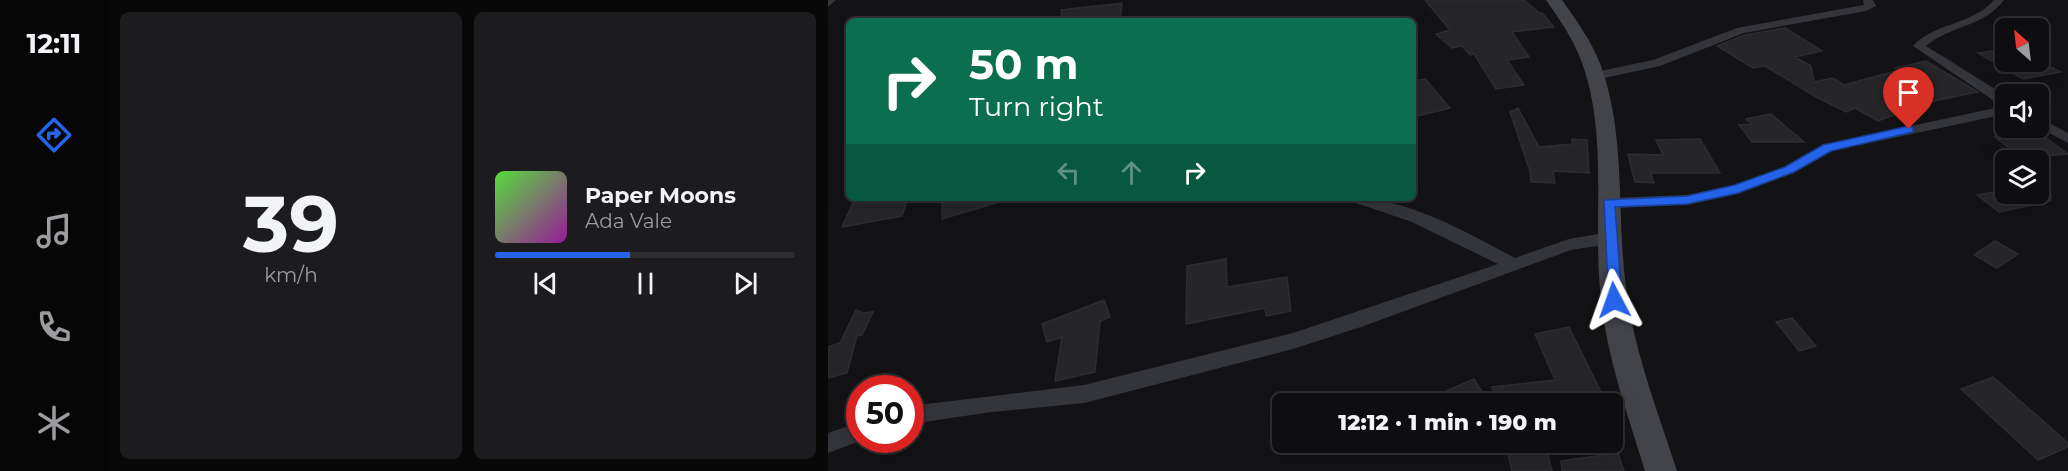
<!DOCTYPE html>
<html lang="en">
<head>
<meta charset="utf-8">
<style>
  :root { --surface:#0e0e10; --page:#1c1c1e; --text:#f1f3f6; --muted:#9b9c9f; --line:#2e2e30; --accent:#2563eb }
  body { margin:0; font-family:Montserrat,sans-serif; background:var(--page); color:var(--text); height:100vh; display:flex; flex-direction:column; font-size:22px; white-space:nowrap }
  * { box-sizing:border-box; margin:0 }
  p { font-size:20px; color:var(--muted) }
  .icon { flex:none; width:33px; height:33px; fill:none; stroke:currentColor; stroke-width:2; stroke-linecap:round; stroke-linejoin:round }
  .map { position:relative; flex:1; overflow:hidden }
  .panel { display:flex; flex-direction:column; gap:12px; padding:12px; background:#080809; width:720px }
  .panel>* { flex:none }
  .banner { position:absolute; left:18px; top:18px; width:570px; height:183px; border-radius:9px; box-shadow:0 6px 24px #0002,0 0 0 2px var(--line); background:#0b6e4f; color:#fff; overflow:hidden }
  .needle { width:39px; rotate:332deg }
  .buttons { position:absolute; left:1167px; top:18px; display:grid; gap:12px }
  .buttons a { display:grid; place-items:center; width:54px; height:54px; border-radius:9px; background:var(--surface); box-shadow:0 6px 24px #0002,0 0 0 2px var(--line); font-size:30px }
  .speed { position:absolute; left:18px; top:375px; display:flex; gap:12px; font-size:30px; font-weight:700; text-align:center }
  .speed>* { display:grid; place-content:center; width:78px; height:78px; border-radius:50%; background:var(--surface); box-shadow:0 6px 24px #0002,0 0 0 2px var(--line); line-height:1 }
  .speed .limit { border:9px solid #d22; background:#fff; color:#111 }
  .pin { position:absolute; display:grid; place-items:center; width:51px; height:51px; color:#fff; margin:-62px -26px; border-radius:50% 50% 50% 0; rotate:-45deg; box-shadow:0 0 6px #0007 }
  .pin .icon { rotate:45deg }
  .me { position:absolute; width:66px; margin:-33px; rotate:356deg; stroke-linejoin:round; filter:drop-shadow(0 0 4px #0008) }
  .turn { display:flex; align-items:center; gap:21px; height:126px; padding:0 24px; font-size:27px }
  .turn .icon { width:78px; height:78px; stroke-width:2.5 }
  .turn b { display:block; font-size:42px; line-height:51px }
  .lanes { display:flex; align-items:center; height:57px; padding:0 24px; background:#0003; justify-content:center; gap:30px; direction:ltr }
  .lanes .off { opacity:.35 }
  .panel .widget { flex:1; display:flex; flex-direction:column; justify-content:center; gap:9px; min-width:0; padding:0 21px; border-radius:9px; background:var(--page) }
  .panel .dial { align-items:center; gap:0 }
  .dial b { font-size:78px; line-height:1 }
  .song { display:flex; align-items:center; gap:18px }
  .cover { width:72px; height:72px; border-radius:9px; background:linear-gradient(135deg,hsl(110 70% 55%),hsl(300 70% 35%)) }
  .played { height:6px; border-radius:3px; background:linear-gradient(90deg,var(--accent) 45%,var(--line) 45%) }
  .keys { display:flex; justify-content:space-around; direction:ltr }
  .panel .tiles { flex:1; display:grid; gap:12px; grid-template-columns:repeat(2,1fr) }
  .trip { position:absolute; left:444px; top:393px; width:351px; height:60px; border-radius:9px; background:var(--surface); box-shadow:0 6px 24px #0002,0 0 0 2px var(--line); font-weight:800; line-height:60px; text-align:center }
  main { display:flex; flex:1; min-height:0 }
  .tabs { display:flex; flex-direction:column; width:108px; justify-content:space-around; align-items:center; background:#060606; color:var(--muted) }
  .tabs .icon { width:42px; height:42px }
  .tabs .selected { color:var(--accent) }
  .tabs b { font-size:27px; color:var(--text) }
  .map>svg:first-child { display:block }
</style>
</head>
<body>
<main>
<nav class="tabs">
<b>12:11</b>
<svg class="icon selected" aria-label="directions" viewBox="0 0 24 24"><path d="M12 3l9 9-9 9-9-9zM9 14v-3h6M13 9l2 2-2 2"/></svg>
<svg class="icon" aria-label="music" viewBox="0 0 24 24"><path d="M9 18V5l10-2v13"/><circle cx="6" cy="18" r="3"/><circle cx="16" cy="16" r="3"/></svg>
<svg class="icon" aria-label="phone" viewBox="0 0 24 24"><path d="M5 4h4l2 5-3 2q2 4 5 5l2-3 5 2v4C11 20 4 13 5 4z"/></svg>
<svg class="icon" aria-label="climate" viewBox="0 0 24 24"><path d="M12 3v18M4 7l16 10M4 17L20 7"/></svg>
</nav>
<section class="panel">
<div class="tiles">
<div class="widget dial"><b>39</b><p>km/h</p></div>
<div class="widget">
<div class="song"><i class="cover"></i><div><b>Paper Moons</b><p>Ada Vale</p></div></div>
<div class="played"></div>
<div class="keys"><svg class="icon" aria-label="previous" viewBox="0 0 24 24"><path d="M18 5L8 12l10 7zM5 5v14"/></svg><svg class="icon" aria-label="pause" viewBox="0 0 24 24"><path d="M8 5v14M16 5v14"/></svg><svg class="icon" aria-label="next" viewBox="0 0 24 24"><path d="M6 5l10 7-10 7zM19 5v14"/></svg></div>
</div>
</div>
</section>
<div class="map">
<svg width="1240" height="471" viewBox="0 0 1240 471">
  <rect width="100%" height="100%" fill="#131315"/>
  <path fill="#262629" stroke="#2d2d31" stroke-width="1.5" d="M597,0H696L711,13H714L726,27L684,32L701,57L679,60L696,85L668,89L646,54L642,55L634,46L624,48L608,34L622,30Z
    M294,3L292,21H234L233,10Z
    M957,28L994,51L967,57L983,66L986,82L1005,78L1016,85L1071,70L1067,68L1098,61L1150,92L1101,102L1050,121L1027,108L1018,112L990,98L937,66L925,68L889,46L917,35Z
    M1178,49V62L1210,61L1233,72L1195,79L1150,53Z
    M597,79L622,108L585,117V81Z
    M690,108L711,147L744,144V139L759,140L761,173L725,171L727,183L703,182L702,171L682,112Z
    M943,114L976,142H924L911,125L924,124L918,119Z
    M1211,133L1240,154L1194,158L1167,137Z
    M872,139L892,173H823L826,183L807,182L800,154L835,155L828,140Z
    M1178,190V194H1223V201L1171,212L1149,195Z
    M27,198H80L74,216L14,227Z
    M114,198H170L171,202L114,219Z
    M1167,241L1190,254L1169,268L1146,255Z
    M398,259L399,287L459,277L463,311L438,316L437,308L358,324L359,266Z
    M276,300L282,317L272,321L267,372L227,381L234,337L219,342L214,324Z
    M28,310L35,313L45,312L34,335L29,336L19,373L0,378V347L12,343Z
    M964,318L988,346L971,351L948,322Z
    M741,327L775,396L738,404H668L664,387L727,380L707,334Z
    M1165,377L1240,443V447L1210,460L1133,389Z
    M646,379L658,398L645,404H588Z
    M677,442H717L724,471H684Z
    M790,453L796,471H734L733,461Z"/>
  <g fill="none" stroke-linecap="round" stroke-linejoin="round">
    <path fill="#34353a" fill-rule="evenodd" d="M0,0H8L0,7Z
      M1035,0H1045L1048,6L1038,11L916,33L832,66L767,80L761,76L763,73L825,60L909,28L1036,5Z
      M1166,0H1176C1156,27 1123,25 1098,46L1172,92L1178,98V114L1004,151L966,173L910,194L859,205L781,208L773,203L781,198L859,195L906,185L956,167L994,145L1172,107L1162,98L1085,46C1107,22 1145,25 1166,0Z
      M1210,117L1240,133V143L1210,127Z
      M522,198C580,198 636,231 687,258L741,239L782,232L790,238L782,244L743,250L533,327L465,349L256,403L164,412L82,424V406L256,385L465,333L670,264L584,222L525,202Z
      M32,422V440H35L0,453V433Z"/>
    <path fill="#42444a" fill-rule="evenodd" d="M718,0H734C749,21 764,42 773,66C800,141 787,224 800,301C809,359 831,415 849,471H817C800,415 779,358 773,299C764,222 781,138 754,63C746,40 732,20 718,0Z"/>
  </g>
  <path fill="#2563eb" stroke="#184099" stroke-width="1.5" d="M1081,126L1085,127V132L1003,151L966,172L910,193L859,204L787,207L794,300L792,304H781L776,200L859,196L907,185L957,167L995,145Z"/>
</svg>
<div class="buttons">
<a><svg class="needle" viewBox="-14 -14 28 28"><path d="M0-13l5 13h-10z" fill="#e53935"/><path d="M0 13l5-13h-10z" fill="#9b9c9f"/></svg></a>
<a><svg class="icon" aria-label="sound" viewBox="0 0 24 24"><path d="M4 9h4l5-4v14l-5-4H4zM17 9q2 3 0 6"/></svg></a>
<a><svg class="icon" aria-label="layers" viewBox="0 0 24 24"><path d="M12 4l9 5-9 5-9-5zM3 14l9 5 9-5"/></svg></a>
</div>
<div class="speed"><div class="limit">50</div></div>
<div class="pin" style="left:1081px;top:129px;background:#d93025"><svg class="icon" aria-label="arrive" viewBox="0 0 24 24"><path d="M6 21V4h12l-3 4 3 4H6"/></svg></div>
<svg class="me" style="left:786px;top:300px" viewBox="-20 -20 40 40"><path d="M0-17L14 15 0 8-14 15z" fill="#2563eb" stroke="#fff" stroke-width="4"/></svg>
<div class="trip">12:12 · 1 min · 190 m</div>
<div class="banner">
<div class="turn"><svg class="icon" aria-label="right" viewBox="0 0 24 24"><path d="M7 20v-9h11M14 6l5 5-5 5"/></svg><div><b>50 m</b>Turn right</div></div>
<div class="lanes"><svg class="icon off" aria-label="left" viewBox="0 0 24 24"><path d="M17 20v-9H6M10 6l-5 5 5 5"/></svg><svg class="icon off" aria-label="ahead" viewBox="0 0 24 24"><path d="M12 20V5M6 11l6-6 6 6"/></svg><svg class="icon" aria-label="right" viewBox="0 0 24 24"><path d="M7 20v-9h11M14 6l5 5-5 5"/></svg></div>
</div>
</div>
</main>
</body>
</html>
